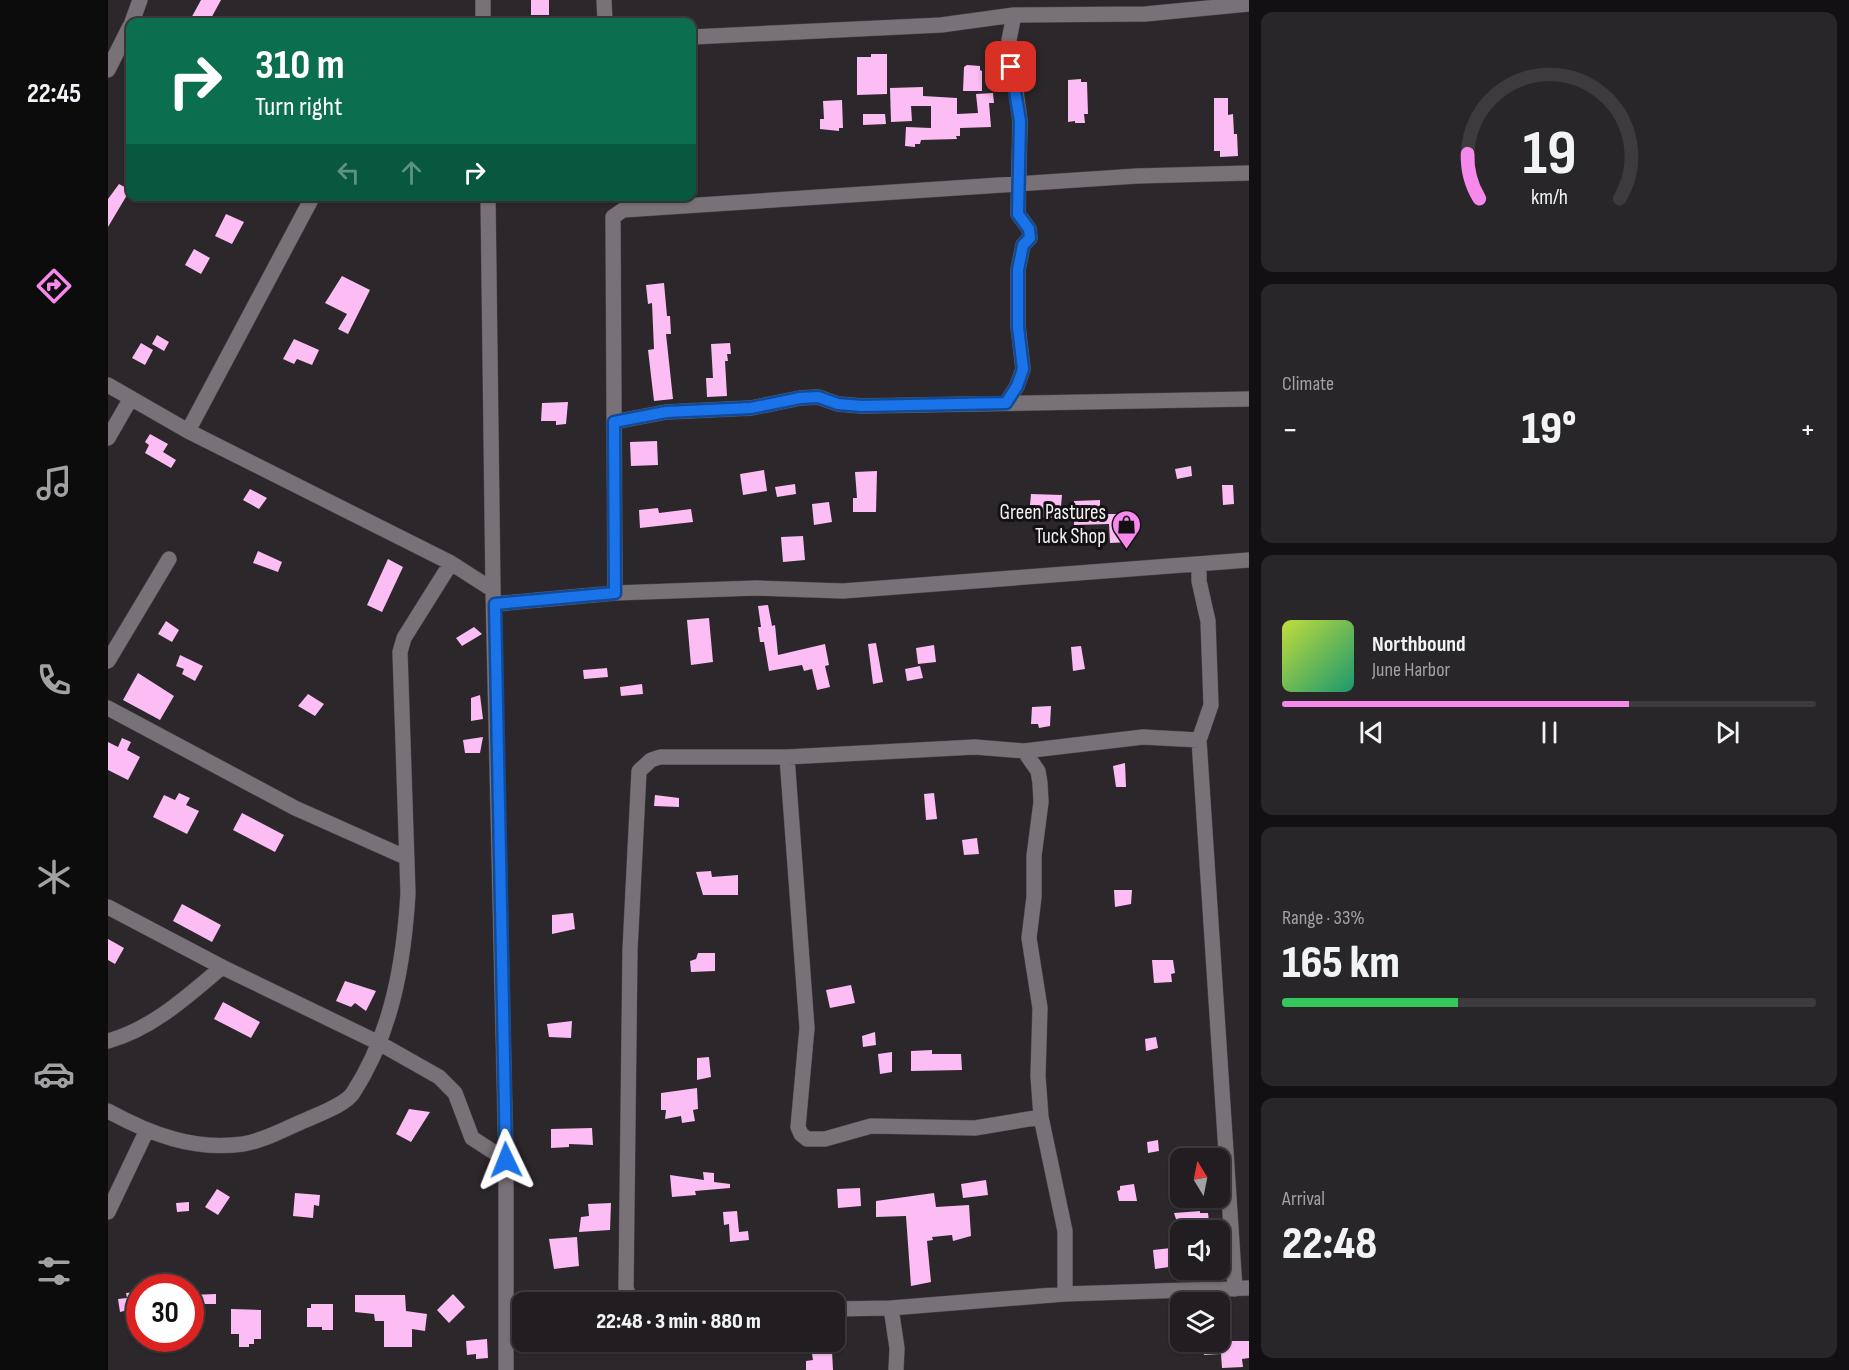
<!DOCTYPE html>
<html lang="en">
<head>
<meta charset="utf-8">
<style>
  :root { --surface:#211d20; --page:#292629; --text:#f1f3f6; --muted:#a2a2a5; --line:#3e3b3e; --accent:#f788ec }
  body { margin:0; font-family:"Sofia Sans Condensed",sans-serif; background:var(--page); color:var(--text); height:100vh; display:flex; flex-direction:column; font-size:22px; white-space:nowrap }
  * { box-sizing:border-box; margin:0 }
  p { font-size:20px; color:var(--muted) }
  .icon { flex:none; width:33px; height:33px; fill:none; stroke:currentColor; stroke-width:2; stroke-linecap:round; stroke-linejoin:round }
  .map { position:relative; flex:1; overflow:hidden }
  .drawer { display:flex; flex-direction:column; gap:12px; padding:12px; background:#121012; width:600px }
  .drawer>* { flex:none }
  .banner { position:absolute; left:18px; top:18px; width:570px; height:183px; border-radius:12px; box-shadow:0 2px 4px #0004,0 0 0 2px var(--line); background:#0b6e4f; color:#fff; overflow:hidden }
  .needle { width:39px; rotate:350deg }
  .buttons { position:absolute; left:1062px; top:1148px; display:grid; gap:12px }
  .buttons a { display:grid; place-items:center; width:60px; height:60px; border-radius:12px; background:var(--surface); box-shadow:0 2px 4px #0004,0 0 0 2px var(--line); font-size:30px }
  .speed { position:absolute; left:18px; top:1274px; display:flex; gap:12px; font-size:30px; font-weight:700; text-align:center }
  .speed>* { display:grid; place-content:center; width:78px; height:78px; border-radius:50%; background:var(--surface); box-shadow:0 2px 4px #0004,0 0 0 2px var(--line); line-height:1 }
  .speed .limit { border:9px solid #d22; background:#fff; color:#111 }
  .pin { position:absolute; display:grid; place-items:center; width:51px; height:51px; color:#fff; margin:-26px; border-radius:12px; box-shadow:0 3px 9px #0006 }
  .me { position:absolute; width:66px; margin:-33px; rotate:358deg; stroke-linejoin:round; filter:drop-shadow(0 0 4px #0008) }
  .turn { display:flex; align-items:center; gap:21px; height:126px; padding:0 30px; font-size:27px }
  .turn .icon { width:78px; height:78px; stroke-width:2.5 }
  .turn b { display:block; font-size:42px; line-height:51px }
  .lanes { display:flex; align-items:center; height:57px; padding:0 30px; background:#0003; justify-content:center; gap:30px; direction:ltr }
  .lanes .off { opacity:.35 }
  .big { font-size:45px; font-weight:800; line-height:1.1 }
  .drawer .widget { flex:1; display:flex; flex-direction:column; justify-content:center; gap:9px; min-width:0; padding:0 21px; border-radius:12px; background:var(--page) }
  .drawer .dial { align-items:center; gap:0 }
  .dial svg { height:156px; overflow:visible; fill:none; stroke:var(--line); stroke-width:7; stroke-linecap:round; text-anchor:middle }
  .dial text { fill:var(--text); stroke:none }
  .song { display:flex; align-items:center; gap:18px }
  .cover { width:72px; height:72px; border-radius:9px; background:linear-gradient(135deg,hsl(70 70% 55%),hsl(160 70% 35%)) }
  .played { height:6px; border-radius:3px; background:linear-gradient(90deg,var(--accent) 65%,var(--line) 65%) }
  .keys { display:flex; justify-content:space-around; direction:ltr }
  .heat { display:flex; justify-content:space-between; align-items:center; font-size:33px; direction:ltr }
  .charge { height:9px; border-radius:4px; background:linear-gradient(90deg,#34c759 33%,var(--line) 0) }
  .trip { position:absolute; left:404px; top:1292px; width:333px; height:60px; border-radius:12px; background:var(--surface); box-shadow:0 2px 4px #0004,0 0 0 2px var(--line); font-weight:800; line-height:60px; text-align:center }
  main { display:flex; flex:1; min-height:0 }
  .dock { display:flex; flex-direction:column; width:108px; justify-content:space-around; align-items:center; background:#0d0c0d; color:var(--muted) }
  .dock .icon { width:42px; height:42px }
  .dock .selected { color:var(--accent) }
  .dock b { font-size:27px; color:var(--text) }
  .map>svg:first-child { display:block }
</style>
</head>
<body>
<main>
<nav class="dock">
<b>22:45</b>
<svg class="icon selected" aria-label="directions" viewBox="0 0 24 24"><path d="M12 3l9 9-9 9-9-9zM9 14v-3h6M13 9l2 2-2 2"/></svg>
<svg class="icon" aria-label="music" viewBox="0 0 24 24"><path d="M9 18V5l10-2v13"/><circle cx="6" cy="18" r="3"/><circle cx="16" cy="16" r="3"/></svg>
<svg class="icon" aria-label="phone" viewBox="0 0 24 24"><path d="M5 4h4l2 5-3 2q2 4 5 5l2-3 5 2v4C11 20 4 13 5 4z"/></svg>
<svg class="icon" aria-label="climate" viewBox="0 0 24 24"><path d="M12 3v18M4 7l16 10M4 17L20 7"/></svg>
<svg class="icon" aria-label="car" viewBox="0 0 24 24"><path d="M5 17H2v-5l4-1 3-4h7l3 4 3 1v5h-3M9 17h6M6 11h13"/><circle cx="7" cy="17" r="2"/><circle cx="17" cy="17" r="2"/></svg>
<svg class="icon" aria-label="filters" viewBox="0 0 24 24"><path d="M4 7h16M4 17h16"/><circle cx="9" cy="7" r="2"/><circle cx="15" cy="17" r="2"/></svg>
</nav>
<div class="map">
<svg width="1141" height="1370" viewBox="0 0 1141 1370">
  <rect width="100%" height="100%" fill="#2c272b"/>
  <path fill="#fcbdf4" d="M93,0H113L101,22H81Z
    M423,0H441V15H423Z
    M763,54H779V94L749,95V57H763Z
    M859,65L872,66V70L874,71V91H855L856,67Z
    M973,79V82H979L980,114H976L977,123H967V121L960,122V80Z
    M815,87V96L849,98V114L870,113L868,94L885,93L886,103H881L883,127L852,128V136H848L849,139L813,140L812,144H807V147L797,146L798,127L823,128V106H803L804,121L783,122L782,88Z
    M1106,98H1120V115L1125,114L1126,134H1129L1130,156L1112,157V151H1106Z
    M734,100L735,128H731V131L712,129V119H716L715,101Z
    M755,114H777L778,124L755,125Z
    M11,184L22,190L0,227V199Z
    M118,214L136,222L124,244L107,236Z
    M86,249L102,258L93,274L77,265Z
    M234,276L262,290L240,334L230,329L239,314L217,303Z
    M556,283L559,316H562L563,334H558L565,399L546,401L540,350L546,349L544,303L540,304L538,285Z
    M49,335L61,342L56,351L44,344Z
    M186,339L211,350L204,365L189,359L186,364L175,359Z
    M33,343L45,350L37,365L24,358Z
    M622,343L623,354H619L620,361H617L619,396L599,397L598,378H605L603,344Z
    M460,402L458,424L448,425V421H433L434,403Z
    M42,434L60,444L55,452L68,460L63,468L37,453L41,445L37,442Z
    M549,441L550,465L523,466L522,442Z
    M1083,466L1084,476L1069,479L1067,469Z
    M656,470L659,491L635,495L632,474Z
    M769,471L768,512H745V498H749L747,472Z
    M687,484L688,494L669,497L667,487Z
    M1114,485H1125L1126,504L1115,505Z
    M142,489L159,498L151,509L135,500Z
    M923,494L954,495L953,506H946V518H933V510H927V505H922Z
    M992,500V514H1022V542L1002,543L1001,524L966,525V501Z
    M721,502L724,522L706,525L704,504Z
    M550,508L551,513L583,509L585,522L532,528L531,510Z
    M695,536L697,560L675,562L673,537Z
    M150,551L174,562L170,572L145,563Z
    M280,559L295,567L274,612L259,605Z
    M660,605L664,626L667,625L670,655L717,644L721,665L717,666L722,687L709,690L704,669L696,671L694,665L661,671L656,642H652L650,627H653L650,606Z
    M601,618L605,662L583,665L579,620Z
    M58,621L71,630L64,642L50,634Z
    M366,627L374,634L354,646L348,638Z
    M768,643L775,682L765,684L760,644Z
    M826,645L828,662L810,664L808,648Z
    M973,646L977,669L965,671L963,647Z
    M72,655L95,666L87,681L74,674L76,669L68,666Z
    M812,666L815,678L799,681L797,669Z
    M499,668L500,677L476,679L475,670Z
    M30,673L66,696L52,720L15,700Z
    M534,684L535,694L513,696L512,687Z
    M200,694L216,704L207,716L190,706Z
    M372,695L375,719L363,721V698Z
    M943,706L942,726L931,728L930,724H923L924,707Z
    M375,737L372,753H357L355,740Z
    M14,738L23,742L19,750L32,757L20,780L0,770V742L10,747Z
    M1017,763L1018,787H1008L1005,766Z
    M71,793L82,798L78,805L91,811L79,834L45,817L56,795L67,800Z
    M826,793L829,819L818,820L816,794Z
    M547,795L571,798V807L546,806Z
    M134,813L176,835L167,852L125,830Z
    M869,838L871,854L856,855L854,840Z
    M603,871L604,877L630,875V895H595L588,872Z
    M1006,890H1024L1023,904L1007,907Z
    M74,904L113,925L104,942L65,921Z
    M465,913L467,929L444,934V915Z
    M0,939L16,948L7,964L0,960Z
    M590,953H607V971L583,972L582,961L588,959Z
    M1044,960H1065L1067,973L1063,974L1064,982L1046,983Z
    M237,981L268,991L258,1011L247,1003L243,1007L228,1001Z
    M743,985L747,1003L722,1008L718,990Z
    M115,1002L152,1022L143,1038L106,1019Z
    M464,1021L463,1038L441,1037L439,1024Z
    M767,1032L768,1045L755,1047L754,1036Z
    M1048,1037L1050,1048L1038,1051L1037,1039Z
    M824,1050V1054H853L854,1070L803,1071V1051Z
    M784,1052V1072L772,1074L770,1054Z
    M601,1057L603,1077L589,1080V1058Z
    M589,1088L590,1109L585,1110L587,1121L574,1123L573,1116L557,1119L558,1110H553V1093Z
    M301,1109L322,1112L303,1142L288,1134Z
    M484,1128L485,1145L461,1144V1147L443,1148V1129Z
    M1050,1140L1051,1151L1040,1153L1039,1142Z
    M595,1172L606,1173V1182L622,1184V1188L587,1191L588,1195L564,1197L562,1175L596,1180Z
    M878,1180L880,1195L855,1198L853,1184Z
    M1026,1184L1029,1201H1011L1009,1191L1012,1190V1186Z
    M752,1188L753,1206L730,1208L729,1189Z
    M109,1189L122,1197L110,1215L97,1207Z
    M187,1193L212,1195L211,1206L206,1205L205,1218L185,1216Z
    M826,1193L828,1207L861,1205L863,1236L845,1241L844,1235L824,1237L825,1240L819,1241L823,1282L803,1286L798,1216L768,1217V1201Z
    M81,1202V1211L69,1212L68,1203Z
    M503,1203L502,1230L471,1232L473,1217L481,1216L480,1204Z
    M629,1211L631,1232L640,1231L641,1240L622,1242L621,1224L616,1225L615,1212Z
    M1092,1211V1213H1100L1101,1222H1069L1066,1213Z
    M469,1237L471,1266L446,1269L441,1239Z
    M1063,1248L1064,1264H1061V1267L1047,1269L1045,1250Z
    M28,1292L32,1307L12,1312L10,1299L19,1298L18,1293Z
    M108,1294V1304H83V1295Z
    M345,1294L357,1307L341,1323L329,1310Z
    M247,1295H297L298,1311L319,1314L317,1331L304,1329V1347H276V1321H267L266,1314L247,1312Z
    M203,1304H225V1330H214V1327H199V1308H203Z
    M123,1309L153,1310V1339H146V1344H141V1347H131V1334H123Z
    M379,1339L380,1358L368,1359V1354L359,1355L358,1341Z
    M1095,1341H1141V1358L1134,1359L1135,1367L1114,1368L1113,1354L1096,1355Z
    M714,1351H724L725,1370H698V1361L705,1360L704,1354H714Z"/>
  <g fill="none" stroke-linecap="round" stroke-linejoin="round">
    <defs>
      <path id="minor" d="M375,0V22
        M496,0L497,22
        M24,22L32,0
        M584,37L833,25L906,15L1037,14L1141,4
        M0,70L22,26
        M380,196L385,590L398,1160V1370
        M0,385L80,431L343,563L385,590
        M898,403L909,386L915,369L910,326V270L915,245L922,238L921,229L910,214L912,121L901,40L906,15
        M506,422L558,412L643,408L692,398L710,397L730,404L754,406L1141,399
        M80,431L205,196
        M0,438L23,398
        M1091,564V581L1100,621L1103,705L1091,740L1127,1289
        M507,593L505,217L515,210L1029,176L1141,173
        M387,604L507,593L648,588L735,591L1141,560
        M0,661L61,559
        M0,708L187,808L297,857
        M916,751L930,771L932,783L933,802L926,856V897L921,938L932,1008L930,1076L933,1117L957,1231V1294
        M679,757L699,1028L690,1127L693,1134L699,1139H717L763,1126L867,1128L933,1117
        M0,907L114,967L271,1043L331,1077L347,1093L364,1138L398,1160
        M0,1041C44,1029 80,996 114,967
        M0,1111C42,1134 86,1151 135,1144C156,1141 178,1128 198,1120C211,1114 237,1105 245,1093C284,1033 296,962 300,893L292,652L296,638L343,563
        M0,1212L38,1132
        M523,1302L518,1288L522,950L531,771L543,760L552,757H679L867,747L916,751L1035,737L1091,740
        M783,1308L789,1348L788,1370
        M726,1309L783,1308L957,1294L1141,1288"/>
    </defs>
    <use href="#minor" stroke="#4b464a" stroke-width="16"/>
    <use href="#minor" stroke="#787177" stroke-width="15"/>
  </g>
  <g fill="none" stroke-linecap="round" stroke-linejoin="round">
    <defs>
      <path id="route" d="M398,1160L387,604L507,593L506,422L558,412L643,408L692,398L710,397L730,404L754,406L898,403L909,386L915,369L910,327V270L915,245L922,238L921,229L910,214L912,121L903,67"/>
    </defs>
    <use href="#route" stroke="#114b97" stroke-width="15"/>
    <use href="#route" stroke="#1a73e8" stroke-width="10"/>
  </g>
  <defs>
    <symbol id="shop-pin" viewBox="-11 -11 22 30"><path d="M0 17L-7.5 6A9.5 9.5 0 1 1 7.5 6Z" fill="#f788ec" stroke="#131113"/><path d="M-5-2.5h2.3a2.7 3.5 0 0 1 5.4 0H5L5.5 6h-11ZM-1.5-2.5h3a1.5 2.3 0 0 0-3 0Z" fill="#111"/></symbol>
  </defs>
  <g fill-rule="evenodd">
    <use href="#shop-pin" x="1002" y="508" width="33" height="45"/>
  </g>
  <g text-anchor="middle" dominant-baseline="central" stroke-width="6" stroke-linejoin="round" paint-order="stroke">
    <g font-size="21" fill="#f4f0f3" stroke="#131113" text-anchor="end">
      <text x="998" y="512">Green Pastures<tspan x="998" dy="24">Tuck Shop</tspan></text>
    </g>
  </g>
</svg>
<div class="buttons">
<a><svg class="needle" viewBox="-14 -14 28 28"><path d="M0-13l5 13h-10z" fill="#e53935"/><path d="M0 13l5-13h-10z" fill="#a2a2a5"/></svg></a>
<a><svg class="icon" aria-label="sound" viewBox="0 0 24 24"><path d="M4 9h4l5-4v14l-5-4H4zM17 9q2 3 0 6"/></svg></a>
<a><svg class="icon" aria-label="layers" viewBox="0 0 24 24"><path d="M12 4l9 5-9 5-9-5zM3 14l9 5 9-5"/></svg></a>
</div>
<div class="speed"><div class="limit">30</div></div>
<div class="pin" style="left:903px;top:67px;background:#d93025"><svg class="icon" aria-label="arrive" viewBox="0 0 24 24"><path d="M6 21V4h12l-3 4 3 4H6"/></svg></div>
<svg class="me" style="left:398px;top:1160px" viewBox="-20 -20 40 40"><path d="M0-17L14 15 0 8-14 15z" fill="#1a73e8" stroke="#fff" stroke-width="4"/></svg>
<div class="trip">22:48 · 3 min · 880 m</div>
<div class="banner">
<div class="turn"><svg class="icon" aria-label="right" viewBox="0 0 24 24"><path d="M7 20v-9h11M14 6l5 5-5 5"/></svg><div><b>310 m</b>Turn right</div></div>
<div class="lanes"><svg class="icon off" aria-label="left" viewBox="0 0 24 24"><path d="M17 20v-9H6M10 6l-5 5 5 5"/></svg><svg class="icon off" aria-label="ahead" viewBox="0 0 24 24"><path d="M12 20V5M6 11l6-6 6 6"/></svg><svg class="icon" aria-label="right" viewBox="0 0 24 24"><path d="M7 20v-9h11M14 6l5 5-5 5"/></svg></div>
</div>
</div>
<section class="drawer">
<div class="widget dial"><svg viewBox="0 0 100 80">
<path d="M14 69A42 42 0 1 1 86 69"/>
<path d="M14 69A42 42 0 0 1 8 46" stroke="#f788ec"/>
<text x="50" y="56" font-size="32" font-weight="700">19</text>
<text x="50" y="72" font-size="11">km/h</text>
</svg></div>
<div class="widget"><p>Climate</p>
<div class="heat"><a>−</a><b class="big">19°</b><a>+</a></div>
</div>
<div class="widget">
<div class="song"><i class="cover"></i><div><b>Northbound</b><p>June Harbor</p></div></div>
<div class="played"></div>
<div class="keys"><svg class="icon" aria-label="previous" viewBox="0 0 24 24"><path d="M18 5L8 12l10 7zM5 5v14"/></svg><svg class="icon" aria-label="pause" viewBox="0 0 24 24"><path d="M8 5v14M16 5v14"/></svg><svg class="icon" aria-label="next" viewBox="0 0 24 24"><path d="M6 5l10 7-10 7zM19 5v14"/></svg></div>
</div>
<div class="widget"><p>Range · 33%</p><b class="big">165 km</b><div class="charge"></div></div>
<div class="widget"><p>Arrival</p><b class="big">22:48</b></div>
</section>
</main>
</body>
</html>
